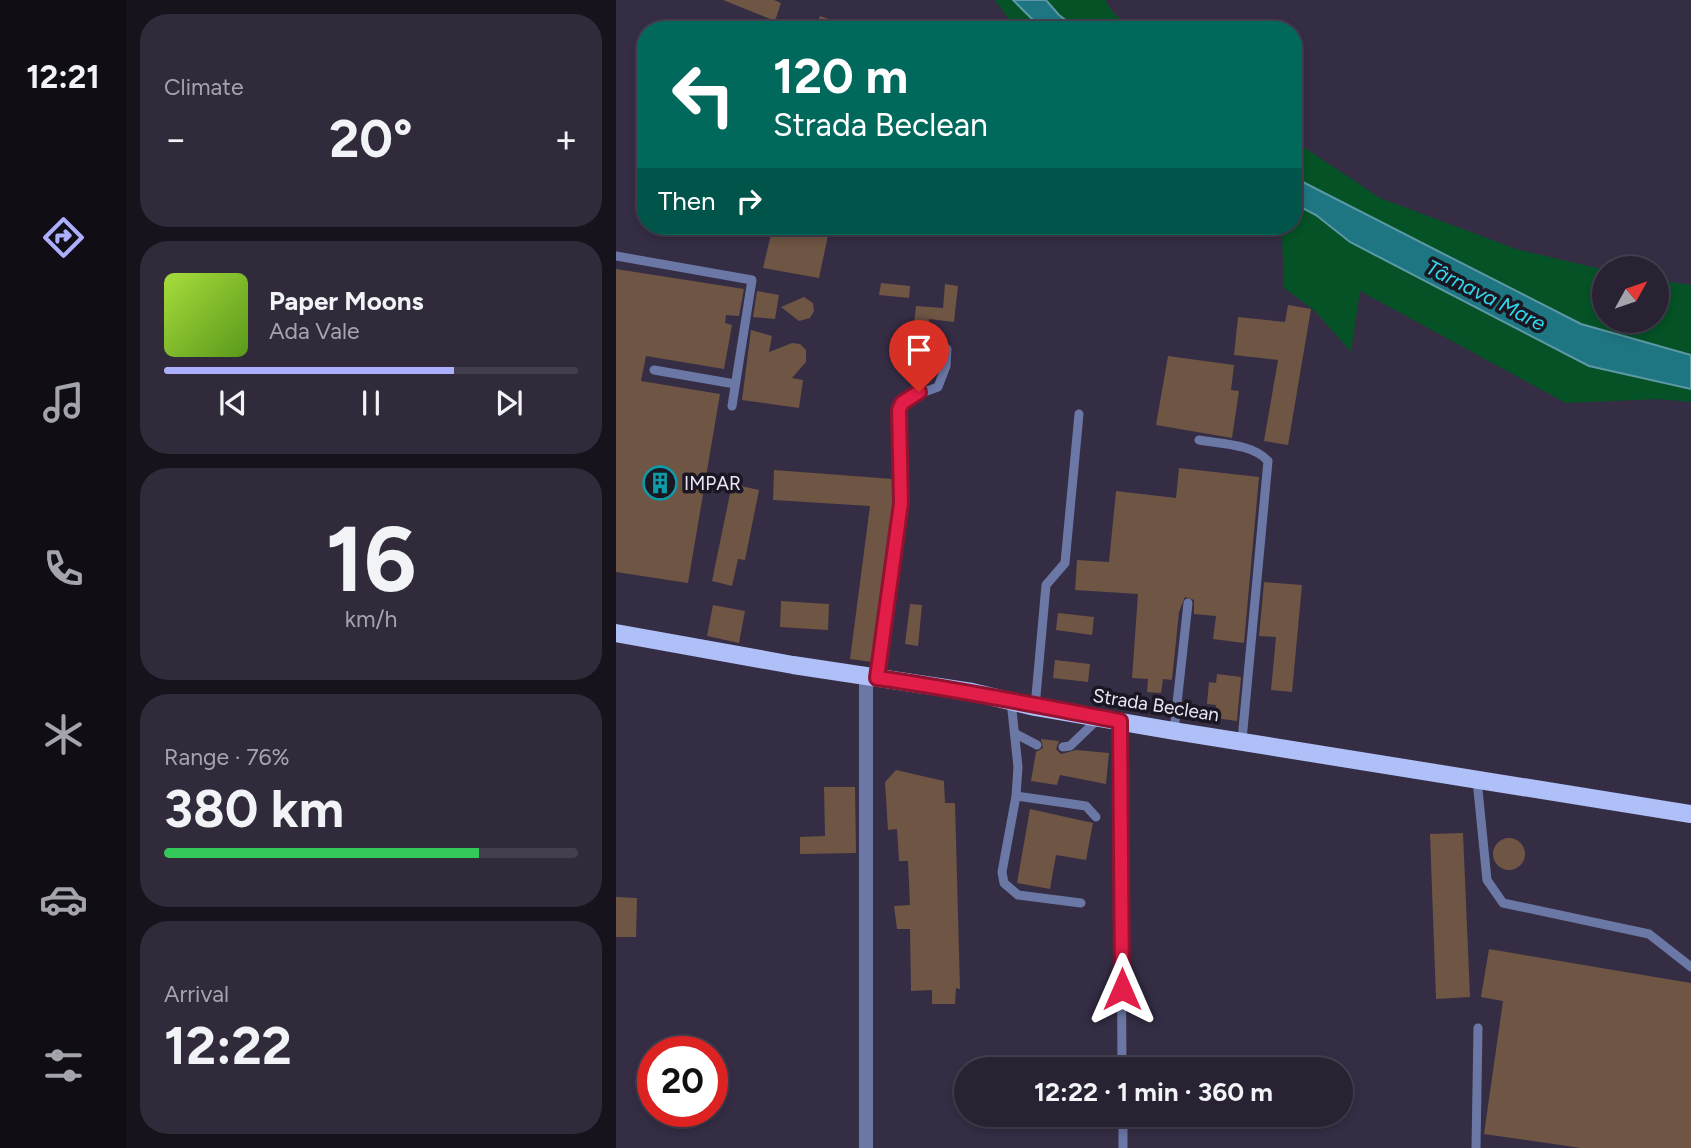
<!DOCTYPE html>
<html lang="en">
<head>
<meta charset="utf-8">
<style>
  :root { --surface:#282233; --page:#302a3b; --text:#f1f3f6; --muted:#a5a4ac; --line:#443f4e; --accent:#acaffb }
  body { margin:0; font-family:Figtree,sans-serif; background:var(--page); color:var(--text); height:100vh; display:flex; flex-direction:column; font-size:26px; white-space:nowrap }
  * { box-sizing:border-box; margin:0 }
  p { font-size:23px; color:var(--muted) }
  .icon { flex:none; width:38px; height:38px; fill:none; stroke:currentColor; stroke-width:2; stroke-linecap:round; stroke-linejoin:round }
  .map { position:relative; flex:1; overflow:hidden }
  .panel { display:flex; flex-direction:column; gap:14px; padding:14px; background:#16131c; width:490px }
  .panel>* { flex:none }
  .top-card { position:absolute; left:21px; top:21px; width:665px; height:214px; border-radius:28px; box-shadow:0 4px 10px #0003,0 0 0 2px var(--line); background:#00695c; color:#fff; overflow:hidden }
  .needle { width:46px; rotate:50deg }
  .buttons { position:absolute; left:976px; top:256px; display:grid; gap:14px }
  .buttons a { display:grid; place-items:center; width:77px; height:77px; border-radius:50%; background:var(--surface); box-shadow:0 4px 10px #0003,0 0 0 2px var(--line); font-size:35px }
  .speed { position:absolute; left:21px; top:1036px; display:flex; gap:14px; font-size:35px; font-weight:700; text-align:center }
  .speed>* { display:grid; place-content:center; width:91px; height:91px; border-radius:50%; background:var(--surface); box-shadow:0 4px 10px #0003,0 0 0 2px var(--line); line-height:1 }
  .speed .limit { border:10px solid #d22; background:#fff; color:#111 }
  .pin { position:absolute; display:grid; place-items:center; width:60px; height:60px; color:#fff; margin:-72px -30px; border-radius:50% 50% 50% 0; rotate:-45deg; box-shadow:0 0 7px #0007 }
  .pin .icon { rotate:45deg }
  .me { position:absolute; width:77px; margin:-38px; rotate:0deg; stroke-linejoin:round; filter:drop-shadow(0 0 5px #0008) }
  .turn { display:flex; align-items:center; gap:24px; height:147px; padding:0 21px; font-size:32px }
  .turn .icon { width:91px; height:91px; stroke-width:2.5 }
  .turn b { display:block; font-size:49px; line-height:60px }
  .then { display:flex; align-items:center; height:66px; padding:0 21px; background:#0003; gap:14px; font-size:26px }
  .big { font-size:52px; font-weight:700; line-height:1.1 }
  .panel .card { flex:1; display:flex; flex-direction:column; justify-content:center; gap:10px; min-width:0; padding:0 24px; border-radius:28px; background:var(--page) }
  .panel .dial { align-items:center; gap:0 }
  .dial b { font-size:91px; line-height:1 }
  .song { display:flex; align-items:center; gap:21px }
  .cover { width:84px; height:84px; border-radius:10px; background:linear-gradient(135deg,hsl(80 70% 55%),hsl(90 70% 35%)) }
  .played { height:7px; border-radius:4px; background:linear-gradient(90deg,var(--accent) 70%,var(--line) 70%) }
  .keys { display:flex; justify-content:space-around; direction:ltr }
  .heat { display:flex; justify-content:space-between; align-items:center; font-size:38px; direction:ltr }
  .charge { height:10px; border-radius:5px; background:linear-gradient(90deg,#34c759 76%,var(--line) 0) }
  .trip { position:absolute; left:338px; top:1057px; width:399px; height:70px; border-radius:35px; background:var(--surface); box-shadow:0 4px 10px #0003,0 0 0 2px var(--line); font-weight:700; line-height:70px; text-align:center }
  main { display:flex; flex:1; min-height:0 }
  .dock { display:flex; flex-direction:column; width:126px; justify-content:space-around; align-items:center; background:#100e14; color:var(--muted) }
  .dock .icon { width:49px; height:49px }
  .dock .on { color:var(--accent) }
  .dock b { font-size:32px; color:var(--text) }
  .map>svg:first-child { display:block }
</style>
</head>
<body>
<main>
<nav class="dock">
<b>12:21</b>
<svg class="icon on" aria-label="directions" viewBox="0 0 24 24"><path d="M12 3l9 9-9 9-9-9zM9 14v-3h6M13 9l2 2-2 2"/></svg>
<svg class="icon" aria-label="music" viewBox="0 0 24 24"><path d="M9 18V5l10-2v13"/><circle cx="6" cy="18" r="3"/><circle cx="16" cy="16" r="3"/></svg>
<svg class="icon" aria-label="phone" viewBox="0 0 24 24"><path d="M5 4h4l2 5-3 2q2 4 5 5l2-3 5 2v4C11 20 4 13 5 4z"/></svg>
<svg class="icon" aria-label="climate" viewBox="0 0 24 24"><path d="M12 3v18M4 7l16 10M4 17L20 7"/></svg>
<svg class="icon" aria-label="car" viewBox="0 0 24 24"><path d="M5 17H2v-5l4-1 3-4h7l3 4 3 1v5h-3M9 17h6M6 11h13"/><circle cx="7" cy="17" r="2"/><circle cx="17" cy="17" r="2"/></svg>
<svg class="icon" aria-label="filters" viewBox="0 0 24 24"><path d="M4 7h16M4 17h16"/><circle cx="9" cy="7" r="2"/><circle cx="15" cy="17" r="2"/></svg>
</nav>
<section class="panel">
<div class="card"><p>Climate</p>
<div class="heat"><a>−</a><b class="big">20°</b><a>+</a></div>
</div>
<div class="card">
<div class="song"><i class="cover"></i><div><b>Paper Moons</b><p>Ada Vale</p></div></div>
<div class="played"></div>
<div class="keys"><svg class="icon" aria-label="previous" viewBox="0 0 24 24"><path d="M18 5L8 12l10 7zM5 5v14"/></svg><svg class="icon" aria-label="pause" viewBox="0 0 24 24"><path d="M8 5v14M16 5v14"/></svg><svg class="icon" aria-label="next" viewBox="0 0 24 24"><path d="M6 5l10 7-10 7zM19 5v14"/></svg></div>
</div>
<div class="card dial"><b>16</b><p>km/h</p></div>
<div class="card"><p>Range · 76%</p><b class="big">380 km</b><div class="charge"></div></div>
<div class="card"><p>Arrival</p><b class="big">12:22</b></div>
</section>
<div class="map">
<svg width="1075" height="1148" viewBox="0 0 1075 1148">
  <rect width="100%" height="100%" fill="#352d44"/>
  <path fill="#045226" d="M379,0H397L427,30H401Z
    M430,0H489L498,14L520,30C473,30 463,38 430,0Z
    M677,140L764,198L900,249L989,270V320H1041V280L1075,285V355L965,324L677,177Z
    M677,203L700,215L734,242L940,350L1075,389V402L1042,399L950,403L744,291L735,352L698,310L668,288L666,237L651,226H677Z"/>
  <path fill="#1e7682" stroke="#5c98a5" stroke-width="2" d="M397,0H430L443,15L463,30H427Z
    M677,177L965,324L1075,355V389L973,366L734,242L700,215L677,203Z"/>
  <path fill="#6e5544" d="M107,0H158L165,3L159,21Z
    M204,16L239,28V30H199Z
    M157,226H214L203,278L147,268Z
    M0,269L128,289L123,316L110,315L109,323L116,325L108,369L30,356L25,381L104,394L72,583L0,572Z
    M265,283L294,286L293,298L263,295Z
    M329,284L342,286L338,322L313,319L309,361L294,359L300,306L327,308Z
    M141,291L163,295L159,319L137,317Z
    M188,297L197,303L198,311L194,318L183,321L165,307Z
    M672,305L695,309L672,445L648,441L662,360L618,355L622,317L669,322Z
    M135,330L156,336L153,352L176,343L184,344L190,350V362L176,378L187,380L183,408L126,400Z
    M552,356L618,365L615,390L623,391L616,438L540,425Z
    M563,468L643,477L628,643L597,639L600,616L578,614V600L569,597L563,612L556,680L547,679L545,693L531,692L532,679L516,678L522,594L459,590L461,560L493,562L500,491L560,498Z
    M158,470L277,479L278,503L256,662L234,659L254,506L157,500Z
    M116,484L143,490L129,560L122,559L116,586L96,581Z
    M648,582L686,585L676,692L655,690L660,637L643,636Z
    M165,601L213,604L212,630L164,627Z
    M294,604L306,605L302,646L289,644Z
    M97,605L129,611L123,643L91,636Z
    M442,613L478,617L476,635L440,630Z
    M439,660L474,664L472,682L437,678Z
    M601,674L625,677L621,721L598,718L600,705L591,704L593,682L600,683Z
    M425,739L443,741L440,749L445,754L460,750L493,753L490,784L444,775L441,785L415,781L420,752L427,748Z
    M280,770L328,781L329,803H339L344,989L340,988L339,1004H316V990L295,991L294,929H281L278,906L294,905L292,861H283L281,829L272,830L269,782Z
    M208,787H239L240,853L184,854V837L209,836Z
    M414,809L477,823L470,860L440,855L434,889L401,883Z
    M847,833L854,997L820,999L814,834Z
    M877 854a16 16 0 1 1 32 0a16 16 0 1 1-32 0Z
    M0,897L21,898L20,937H0Z
    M873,949L1075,983V1148H965L868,1134L887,1001L865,997Z"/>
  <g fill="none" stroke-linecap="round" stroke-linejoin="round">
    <path stroke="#6b78a6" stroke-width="9" d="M0,256L136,280L116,406
      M38,370L119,384
      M583,440C606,444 637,444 652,461L626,740
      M261,678L285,503L283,410L294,397L322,387L330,366L331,349
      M395,701L402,767L400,796L470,806L480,817
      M419,707L430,585L449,563L463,414
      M504,721L506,1069
      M558,731L572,603
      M400,734L421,745
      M447,747L454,746L483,718
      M861,780L871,880L887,903L1033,934L1075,967
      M400,796L386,872L388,883L402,895L465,903
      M507,1115V1148
      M860,1148L862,1028"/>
    <path stroke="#6b78a6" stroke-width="14" d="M250,1148V677"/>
    <path stroke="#afbff8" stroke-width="18" d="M0,633L177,665L356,692L419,707L558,731L1075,814"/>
  </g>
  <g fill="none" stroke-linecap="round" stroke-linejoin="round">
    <defs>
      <path id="route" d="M303,392L286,403L283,410L285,503L261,678C342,689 423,706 504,721L506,989"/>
    </defs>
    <use href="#route" stroke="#92132f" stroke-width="18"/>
    <use href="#route" stroke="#e11d48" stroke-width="12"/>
  </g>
  <defs>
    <symbol id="building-ring" viewBox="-11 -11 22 22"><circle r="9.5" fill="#1b1722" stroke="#0f9aa8" stroke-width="1.5"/><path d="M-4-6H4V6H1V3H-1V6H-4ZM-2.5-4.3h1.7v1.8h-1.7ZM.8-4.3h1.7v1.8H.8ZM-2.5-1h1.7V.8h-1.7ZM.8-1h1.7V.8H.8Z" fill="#0f9aa8"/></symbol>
  </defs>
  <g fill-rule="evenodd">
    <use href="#building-ring" x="25" y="464" width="38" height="38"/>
  </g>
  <g text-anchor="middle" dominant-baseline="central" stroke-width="7" stroke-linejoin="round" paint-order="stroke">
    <g font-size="19" fill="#ebe6f6" stroke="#1b1722" text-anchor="start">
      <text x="68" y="483">IMPAR</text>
    </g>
    <g font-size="19" fill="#ebe6f6" stroke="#1b1722">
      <text transform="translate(540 705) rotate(9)">Strada Beclean</text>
    </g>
    <g font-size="21" font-style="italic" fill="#30d8ed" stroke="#1b1722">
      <text transform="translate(870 295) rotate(27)">Târnava Mare</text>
    </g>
  </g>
</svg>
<div class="buttons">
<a><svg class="needle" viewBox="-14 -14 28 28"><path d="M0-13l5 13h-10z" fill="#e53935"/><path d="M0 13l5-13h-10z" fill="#a5a4ac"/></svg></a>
</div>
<div class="speed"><div class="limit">20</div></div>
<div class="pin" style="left:303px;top:392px;background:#d93025"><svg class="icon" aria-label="arrive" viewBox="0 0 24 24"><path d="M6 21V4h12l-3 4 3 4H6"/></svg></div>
<svg class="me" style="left:506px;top:989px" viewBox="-20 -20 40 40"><path d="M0-17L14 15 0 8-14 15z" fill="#e11d48" stroke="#fff" stroke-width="4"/></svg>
<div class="trip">12:22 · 1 min · 360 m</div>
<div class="top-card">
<div class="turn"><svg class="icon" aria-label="left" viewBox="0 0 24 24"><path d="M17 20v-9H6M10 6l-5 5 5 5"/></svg><div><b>120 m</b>Strada Beclean</div></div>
<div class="then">Then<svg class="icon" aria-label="right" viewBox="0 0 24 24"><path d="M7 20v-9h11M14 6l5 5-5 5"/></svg></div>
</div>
</div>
</main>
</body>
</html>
